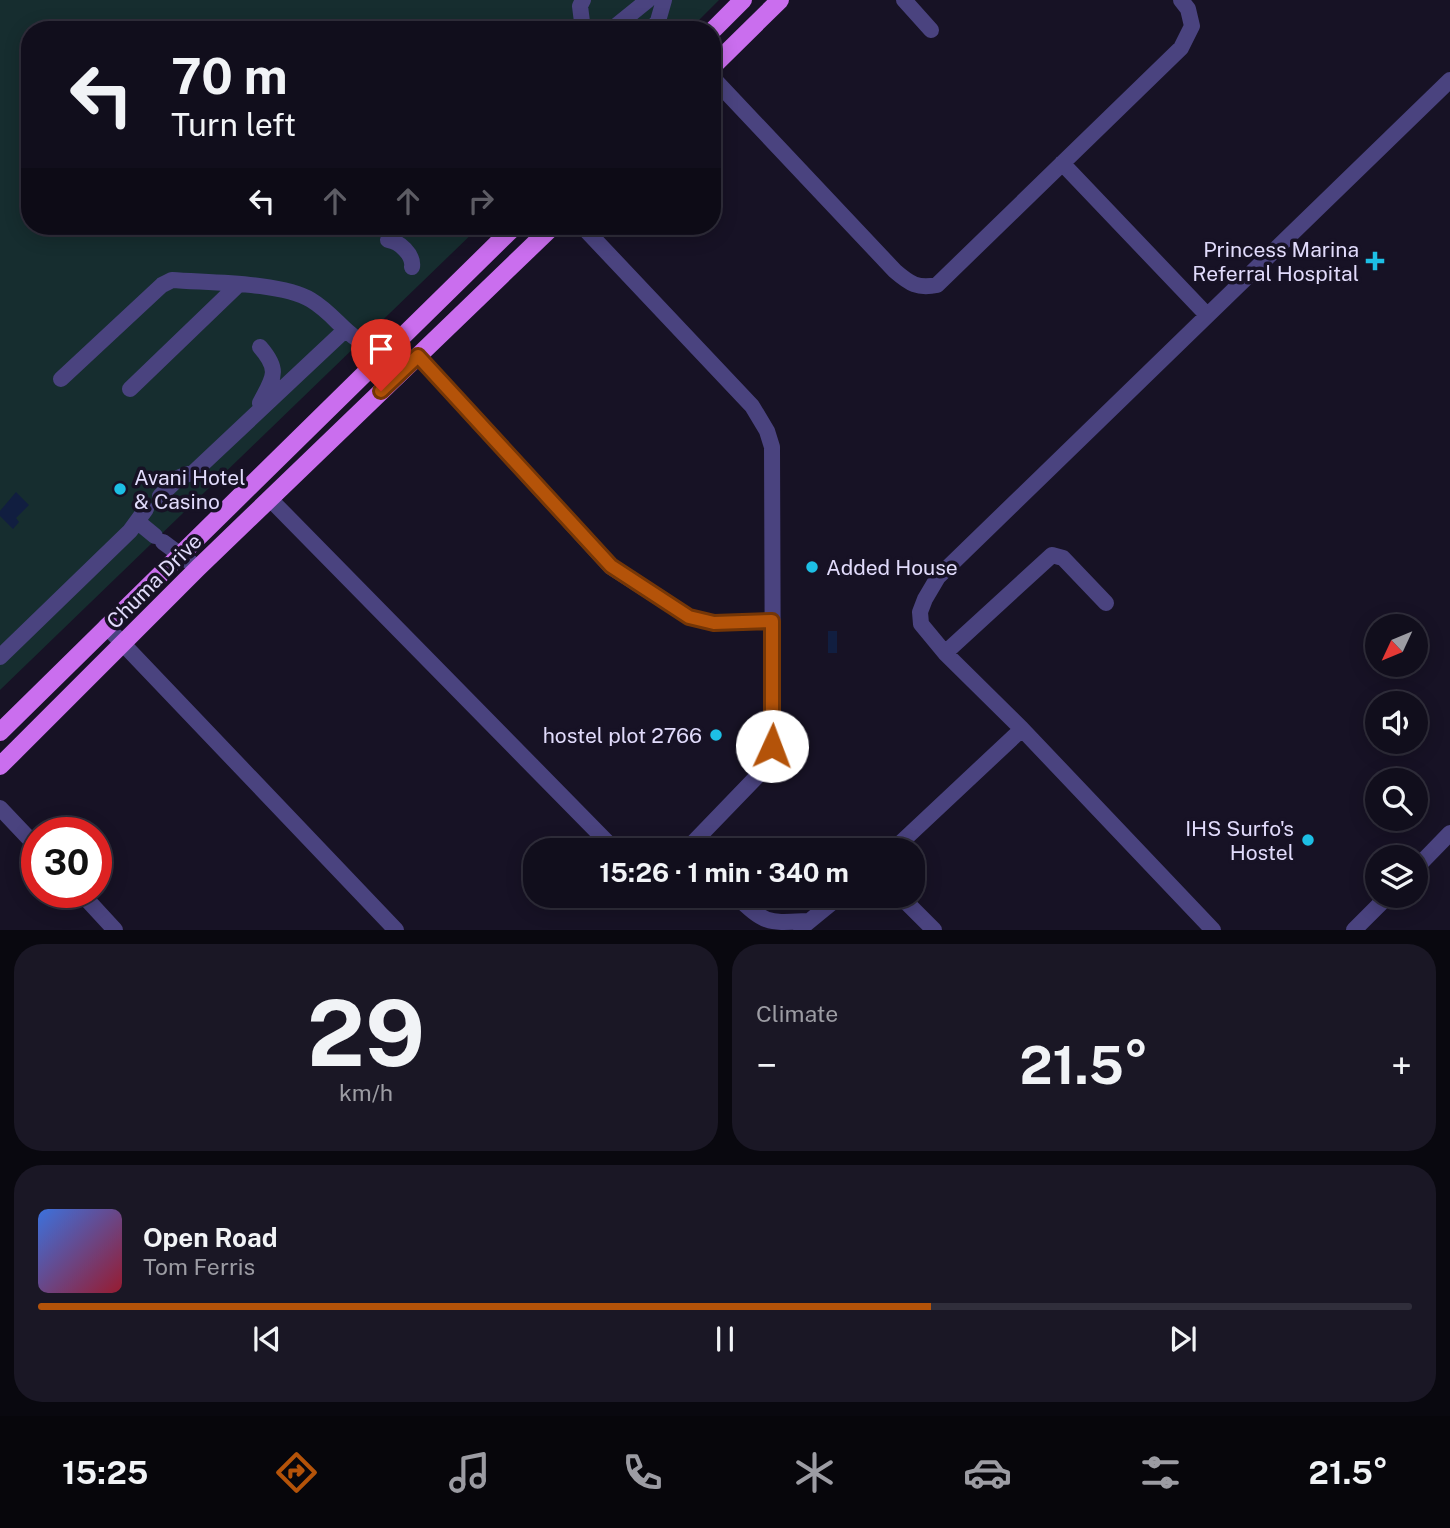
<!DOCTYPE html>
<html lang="en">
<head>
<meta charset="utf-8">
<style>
  :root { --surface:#110e1c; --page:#1a1725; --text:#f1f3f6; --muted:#9c9ca3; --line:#302e3b; --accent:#b45309 }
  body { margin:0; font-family:"Public Sans",sans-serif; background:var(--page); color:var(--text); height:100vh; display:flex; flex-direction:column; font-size:26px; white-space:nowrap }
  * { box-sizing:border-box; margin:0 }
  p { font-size:23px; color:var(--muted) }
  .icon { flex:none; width:38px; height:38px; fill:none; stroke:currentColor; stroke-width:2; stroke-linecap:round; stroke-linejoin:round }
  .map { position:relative; height:930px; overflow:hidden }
  .drawer { display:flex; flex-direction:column; gap:14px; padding:14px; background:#09080f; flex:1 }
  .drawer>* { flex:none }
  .hud { position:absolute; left:21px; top:21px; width:700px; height:214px; border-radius:28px; box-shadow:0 4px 18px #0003,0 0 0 2px var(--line); background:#110e1c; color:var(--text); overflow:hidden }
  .needle { width:46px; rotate:226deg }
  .tools { position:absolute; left:1365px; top:614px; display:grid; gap:14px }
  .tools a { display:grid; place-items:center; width:63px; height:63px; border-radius:50%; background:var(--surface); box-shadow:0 4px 18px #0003,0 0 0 2px var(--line); font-size:35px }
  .speed { position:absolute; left:21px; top:817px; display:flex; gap:14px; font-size:35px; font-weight:700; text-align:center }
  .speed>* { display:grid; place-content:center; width:91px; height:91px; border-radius:50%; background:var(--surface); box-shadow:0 4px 18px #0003,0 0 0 2px var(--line); line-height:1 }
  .speed .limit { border:10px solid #d22; background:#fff; color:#111 }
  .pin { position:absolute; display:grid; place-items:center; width:60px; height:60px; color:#fff; margin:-72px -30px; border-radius:50% 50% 50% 0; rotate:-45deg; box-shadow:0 0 7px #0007 }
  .pin .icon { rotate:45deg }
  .me { position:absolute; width:77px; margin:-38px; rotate:2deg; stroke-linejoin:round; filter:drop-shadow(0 0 5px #0008) }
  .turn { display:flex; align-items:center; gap:24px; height:147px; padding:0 35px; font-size:32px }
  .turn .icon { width:91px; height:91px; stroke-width:2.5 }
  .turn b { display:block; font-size:49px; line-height:60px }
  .lanes { display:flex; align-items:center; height:66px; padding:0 35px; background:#0003; justify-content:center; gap:35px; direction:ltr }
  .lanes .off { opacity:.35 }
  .big { font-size:52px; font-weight:700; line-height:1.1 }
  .drawer .card { flex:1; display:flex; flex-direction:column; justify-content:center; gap:10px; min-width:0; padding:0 24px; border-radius:28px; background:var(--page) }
  .drawer .dial { align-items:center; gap:0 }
  .dial b { font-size:91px; line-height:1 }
  .song { display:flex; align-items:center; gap:21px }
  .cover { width:84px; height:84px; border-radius:10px; background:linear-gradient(135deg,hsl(220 70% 55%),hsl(350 70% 35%)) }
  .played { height:7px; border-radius:4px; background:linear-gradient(90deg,var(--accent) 65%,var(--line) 65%) }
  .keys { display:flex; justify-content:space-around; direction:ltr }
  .heat { display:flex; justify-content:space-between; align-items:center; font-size:38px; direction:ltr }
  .drawer .tiles { flex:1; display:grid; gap:14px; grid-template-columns:1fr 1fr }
  .card:last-child { grid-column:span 2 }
  .trip { position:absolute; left:523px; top:838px; width:402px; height:70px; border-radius:28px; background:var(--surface); box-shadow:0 4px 18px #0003,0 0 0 2px var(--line); font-weight:700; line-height:70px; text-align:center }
  .dock { display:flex; height:112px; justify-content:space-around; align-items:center; background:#07060b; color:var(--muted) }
  .dock .icon { width:49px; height:49px }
  .dock .on { color:var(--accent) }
  .dock b { font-size:32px; color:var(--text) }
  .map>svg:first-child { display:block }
</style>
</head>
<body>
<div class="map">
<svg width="1450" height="930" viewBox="0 0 1450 930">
  <rect width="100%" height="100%" fill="#171225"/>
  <path fill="#162d2f" d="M0,0H719L689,30H30V226H480L0,690Z"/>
  <path fill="#111e40" d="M16,492L29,505L16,518L19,522L13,529L0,516V511Z
    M828,631H837V653H828Z"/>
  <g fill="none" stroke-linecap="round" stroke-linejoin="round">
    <path stroke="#4a437f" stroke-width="16" d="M904,0L931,30
      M583,30L580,6L583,0
      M611,30L648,0
      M651,30L658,21L664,0
      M712,77L895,271C910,284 918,289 937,285L1181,48L1192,26L1188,9L1181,0
      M1062,163L1206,314
      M582,226L752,406L767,431L772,447L773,730L767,766L686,850
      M388,240C399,241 414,255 412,267
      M418,356L611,567L689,617L714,623L772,621
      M61,379L162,285L172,280C209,283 281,282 311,300C341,318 347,344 387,350
      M130,389L237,286
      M260,403C273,378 281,371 260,347
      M160,496L180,477L194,472L344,331
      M270,499L615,850
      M138,522L155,536
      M163,542L198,568
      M106,626L396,930
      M945,653L1052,555L1063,558L1106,603
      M0,657L130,531L146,509
      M0,808L37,847
      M893,850L1022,729
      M1416,868L1450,833
      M80,892L115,930
      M736,896C766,925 768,923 809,921
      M900,896L934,930
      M801,928L840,896
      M1213,930L1022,729L945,653L921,624L920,612L925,599L938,577L1450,80
      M1354,930L1388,896"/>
    <path stroke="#ca6eee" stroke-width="18" d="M712,31L743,0
      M712,67L780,0
      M0,732L515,226
      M0,766L198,568L553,226"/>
  </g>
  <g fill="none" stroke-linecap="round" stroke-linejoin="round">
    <defs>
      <path id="route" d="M381,391L418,356L611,566L689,617L714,623L772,621V746"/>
    </defs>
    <use href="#route" stroke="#753606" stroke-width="18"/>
    <use href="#route" stroke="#b45309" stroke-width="12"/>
  </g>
  <g fill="#1dbfe5" stroke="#171225" stroke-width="2.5">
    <path d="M1371.5 250.5h7v7h7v7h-7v7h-7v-7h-7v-7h7z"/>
    <circle cx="120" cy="489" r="7"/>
    <circle cx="812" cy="567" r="7"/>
    <circle cx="716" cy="735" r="7"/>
    <circle cx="1308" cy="840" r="7"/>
  </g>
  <g text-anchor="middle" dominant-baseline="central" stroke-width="7" stroke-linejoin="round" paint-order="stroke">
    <g font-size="21" fill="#e1dbfb" stroke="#171225" text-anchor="end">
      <text x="1359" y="249">Princess Marina<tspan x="1359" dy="24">Referral Hospital</tspan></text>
      <text x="134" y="477" text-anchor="start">Avani Hotel<tspan x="134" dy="24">&amp; Casino</tspan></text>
      <text x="826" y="567" text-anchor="start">Added House</text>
      <text x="702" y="735">hostel plot 2766</text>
      <text x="1294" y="828">IHS Surfo's<tspan x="1294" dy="24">Hostel</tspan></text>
    </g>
    <g font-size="21" fill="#e1dbfb" stroke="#171225">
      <text transform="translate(154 581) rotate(-45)">Chuma Drive</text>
    </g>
  </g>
</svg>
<div class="tools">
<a><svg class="needle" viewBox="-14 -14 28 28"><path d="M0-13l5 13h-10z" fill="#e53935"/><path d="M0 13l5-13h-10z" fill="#9c9ca3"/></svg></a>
<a><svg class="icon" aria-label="sound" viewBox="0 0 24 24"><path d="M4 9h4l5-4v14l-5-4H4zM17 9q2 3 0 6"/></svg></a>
<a><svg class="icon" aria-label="search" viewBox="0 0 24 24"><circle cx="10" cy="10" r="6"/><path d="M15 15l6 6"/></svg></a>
<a><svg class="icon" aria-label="layers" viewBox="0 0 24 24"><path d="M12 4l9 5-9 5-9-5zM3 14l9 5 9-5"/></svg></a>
</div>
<div class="speed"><div class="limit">30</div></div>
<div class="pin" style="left:381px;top:391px;background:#d93025"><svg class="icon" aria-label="arrive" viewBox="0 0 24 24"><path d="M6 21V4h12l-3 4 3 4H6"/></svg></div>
<svg class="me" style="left:772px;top:746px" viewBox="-20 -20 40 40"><circle r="19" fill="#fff"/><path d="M0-13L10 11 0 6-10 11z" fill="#b45309"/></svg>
<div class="trip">15:26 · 1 min · 340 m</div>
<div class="hud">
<div class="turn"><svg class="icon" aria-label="left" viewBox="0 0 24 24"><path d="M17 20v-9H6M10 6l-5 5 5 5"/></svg><div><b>70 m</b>Turn left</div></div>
<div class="lanes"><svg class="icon" aria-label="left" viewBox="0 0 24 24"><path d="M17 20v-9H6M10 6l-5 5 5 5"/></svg><svg class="icon off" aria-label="ahead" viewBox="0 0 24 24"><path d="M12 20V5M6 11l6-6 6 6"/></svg><svg class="icon off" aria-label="ahead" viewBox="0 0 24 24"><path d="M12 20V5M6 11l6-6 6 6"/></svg><svg class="icon off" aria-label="right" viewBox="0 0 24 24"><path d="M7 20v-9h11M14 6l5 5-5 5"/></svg></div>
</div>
</div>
<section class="drawer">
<div class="tiles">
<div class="card dial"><b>29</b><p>km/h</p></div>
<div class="card"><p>Climate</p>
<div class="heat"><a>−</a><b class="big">21.5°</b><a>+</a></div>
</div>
<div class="card">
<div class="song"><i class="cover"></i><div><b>Open Road</b><p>Tom Ferris</p></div></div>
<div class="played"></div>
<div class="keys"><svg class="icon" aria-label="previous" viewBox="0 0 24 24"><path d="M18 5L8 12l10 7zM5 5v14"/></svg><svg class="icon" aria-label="pause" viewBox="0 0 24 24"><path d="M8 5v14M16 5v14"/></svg><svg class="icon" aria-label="next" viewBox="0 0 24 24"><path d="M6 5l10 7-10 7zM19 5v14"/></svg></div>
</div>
</div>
</section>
<nav class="dock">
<b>15:25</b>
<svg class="icon on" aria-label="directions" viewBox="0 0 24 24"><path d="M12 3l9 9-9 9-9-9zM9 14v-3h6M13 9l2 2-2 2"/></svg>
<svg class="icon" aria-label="music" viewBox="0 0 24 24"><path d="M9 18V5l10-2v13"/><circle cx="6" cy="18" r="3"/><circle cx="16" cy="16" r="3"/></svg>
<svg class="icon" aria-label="phone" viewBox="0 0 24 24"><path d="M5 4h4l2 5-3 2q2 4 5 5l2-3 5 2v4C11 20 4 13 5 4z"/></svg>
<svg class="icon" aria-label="climate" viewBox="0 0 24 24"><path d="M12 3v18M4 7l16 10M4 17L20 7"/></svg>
<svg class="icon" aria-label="car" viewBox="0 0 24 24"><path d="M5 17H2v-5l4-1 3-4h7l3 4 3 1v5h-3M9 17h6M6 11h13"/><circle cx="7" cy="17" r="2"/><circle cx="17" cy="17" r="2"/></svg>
<svg class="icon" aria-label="filters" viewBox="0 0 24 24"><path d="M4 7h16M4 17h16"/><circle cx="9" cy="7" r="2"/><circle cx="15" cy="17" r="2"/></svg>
<b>21.5°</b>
</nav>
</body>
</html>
